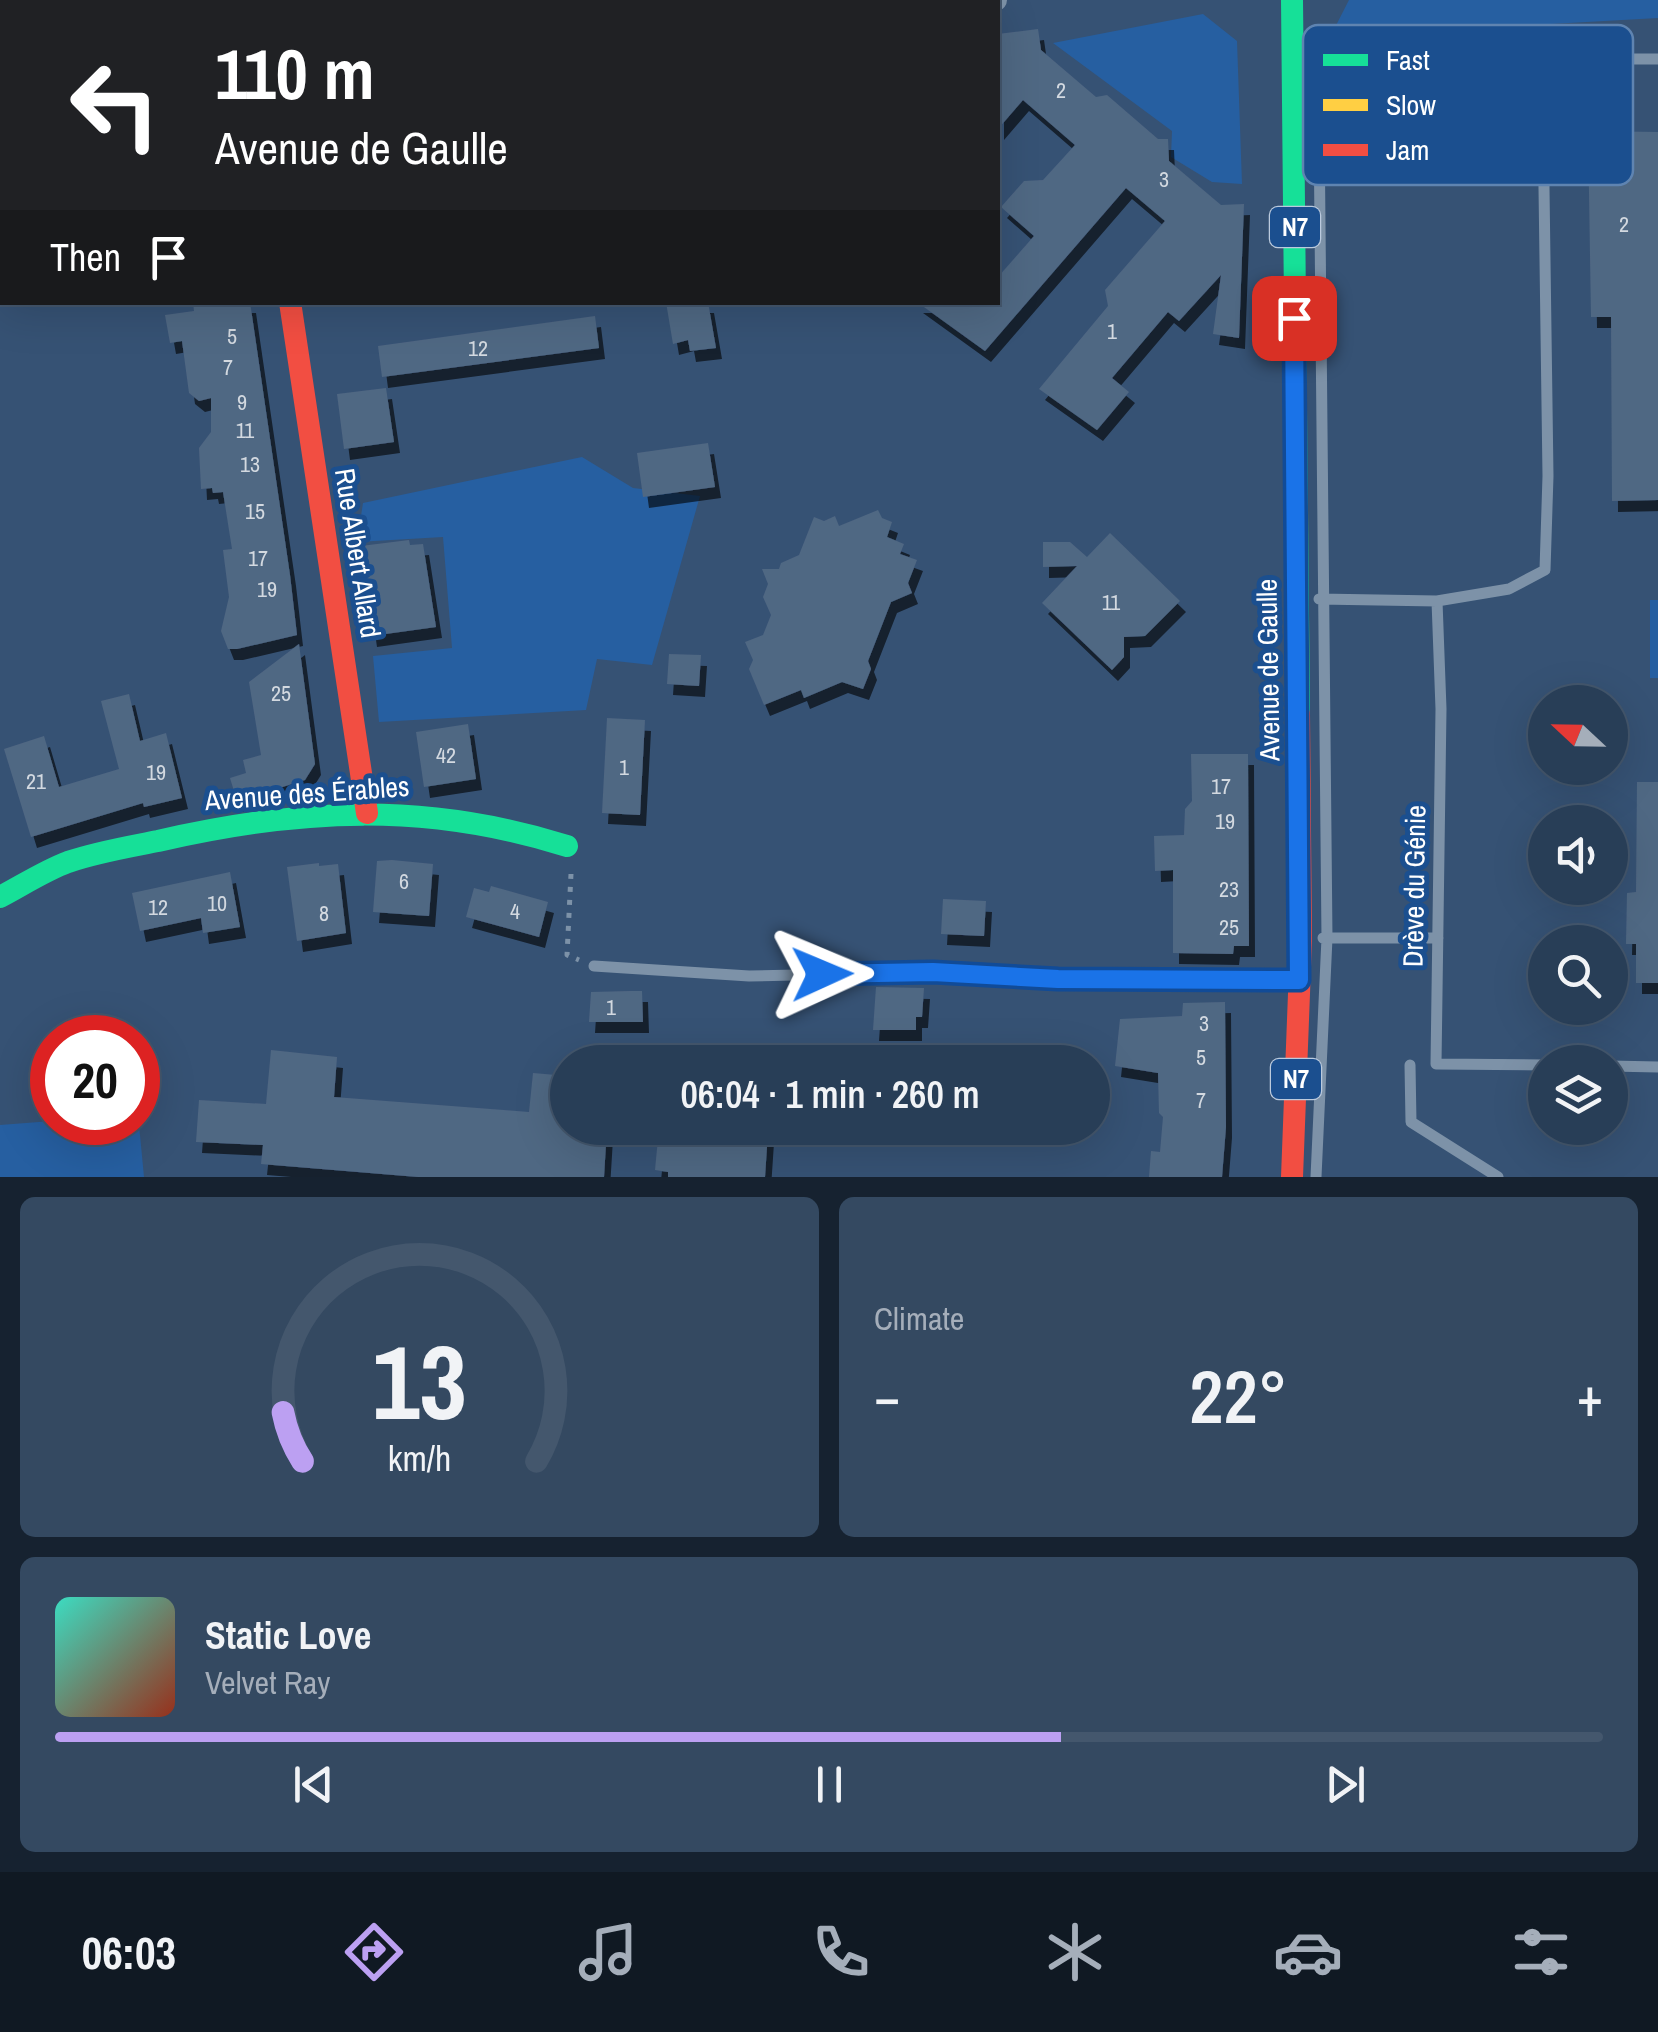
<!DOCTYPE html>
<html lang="en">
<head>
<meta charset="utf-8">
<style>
  :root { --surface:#283e57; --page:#344961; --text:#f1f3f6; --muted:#a5aeba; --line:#44576d; --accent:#bca0f2 }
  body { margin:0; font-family:"Archivo Narrow",sans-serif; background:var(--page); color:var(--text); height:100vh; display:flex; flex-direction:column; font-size:38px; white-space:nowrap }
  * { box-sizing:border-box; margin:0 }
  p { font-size:32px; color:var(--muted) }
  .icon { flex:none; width:55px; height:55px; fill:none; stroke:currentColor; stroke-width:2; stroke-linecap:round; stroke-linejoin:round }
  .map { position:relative; height:1177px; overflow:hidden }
  .panel { display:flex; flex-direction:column; gap:20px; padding:20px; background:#162230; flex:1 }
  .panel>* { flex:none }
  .top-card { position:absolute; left:0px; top:0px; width:1000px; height:305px; box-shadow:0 10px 40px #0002,0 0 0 2px var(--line); background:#202124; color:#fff; overflow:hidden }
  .needle { width:65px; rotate:292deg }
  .fabs { position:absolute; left:1528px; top:685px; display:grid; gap:20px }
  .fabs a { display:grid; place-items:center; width:100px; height:100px; border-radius:50%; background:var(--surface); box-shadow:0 10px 40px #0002,0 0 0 2px var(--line); font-size:50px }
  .speed { position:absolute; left:30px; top:1015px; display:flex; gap:20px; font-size:50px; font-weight:700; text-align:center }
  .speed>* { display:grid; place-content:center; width:130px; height:130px; border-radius:50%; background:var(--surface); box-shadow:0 10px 40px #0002,0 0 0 2px var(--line); line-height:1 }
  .speed .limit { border:15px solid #d22; background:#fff; color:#111 }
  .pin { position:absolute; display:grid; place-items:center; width:85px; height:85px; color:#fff; margin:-42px; border-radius:20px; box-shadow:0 5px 15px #0006 }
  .me { position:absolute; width:110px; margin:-55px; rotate:89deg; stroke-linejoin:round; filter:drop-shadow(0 0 8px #0008) }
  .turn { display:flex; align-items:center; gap:35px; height:210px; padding:0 50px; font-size:45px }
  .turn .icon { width:130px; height:130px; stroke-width:2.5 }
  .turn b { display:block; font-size:70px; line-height:85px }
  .then { display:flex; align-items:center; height:95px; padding:0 50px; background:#0003; gap:20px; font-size:38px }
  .big { font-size:75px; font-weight:600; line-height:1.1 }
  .panel .tile { flex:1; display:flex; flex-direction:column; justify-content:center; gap:15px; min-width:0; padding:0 35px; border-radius:15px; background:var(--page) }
  .panel .dial { align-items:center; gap:0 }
  .dial svg { height:260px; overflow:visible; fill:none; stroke:var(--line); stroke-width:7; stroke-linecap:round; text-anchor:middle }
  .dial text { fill:var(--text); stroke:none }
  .song { display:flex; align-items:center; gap:30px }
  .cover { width:120px; height:120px; border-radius:15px; background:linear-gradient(135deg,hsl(170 70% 55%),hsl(10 70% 35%)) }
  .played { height:10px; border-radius:5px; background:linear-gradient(90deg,var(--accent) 65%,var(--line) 65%) }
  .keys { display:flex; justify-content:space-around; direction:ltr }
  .heat { display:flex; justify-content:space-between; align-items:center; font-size:55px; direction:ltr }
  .panel .tiles { flex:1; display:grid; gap:20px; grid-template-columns:1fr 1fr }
  .tile:last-child { grid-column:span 2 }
  .trip { position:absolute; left:550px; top:1045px; width:560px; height:100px; border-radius:50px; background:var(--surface); box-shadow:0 10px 40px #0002,0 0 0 2px var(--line); font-weight:600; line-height:100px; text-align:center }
  .menu { display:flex; height:160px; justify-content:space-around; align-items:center; background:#101923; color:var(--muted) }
  .menu .icon { width:70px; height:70px }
  .menu .current { color:var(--accent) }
  .menu b { font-size:45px; color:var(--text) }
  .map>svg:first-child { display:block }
</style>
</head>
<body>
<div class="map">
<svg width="1658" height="1177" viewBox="0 0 1658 1177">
  <defs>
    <filter id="shadow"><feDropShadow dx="6" dy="11" stdDeviation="0" flood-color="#0009"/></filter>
  </defs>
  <rect width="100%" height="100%" fill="#365274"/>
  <path fill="#265fa1" d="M1349,0H1658V18L1428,31L1385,50L1343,62L1326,45Z
    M1203,14L1237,41L1242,184L1212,182L1171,157L1172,131L1053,43Z
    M582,457L633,488L700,496L652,665L597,659L586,710L379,722L373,656L452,648L443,537L357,542L363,503Z
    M1650,600H1658V678H1650Z
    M138,1114L144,1177H0V1125L52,1121L138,1122Z"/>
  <path fill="#506783" filter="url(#shadow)" d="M1038,29L1041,50L1096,97L1107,95L1158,139H1168L1169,161L1221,205L1244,204L1239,338L1213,334L1221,275L1179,321L1168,312L1112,378L1129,392L1097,430L1039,389L1108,306L1105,290L1165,221L1126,188L985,351L917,302H998V277L1034,236L1001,207L1024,181L1043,180L1075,145L1023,100L998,129V34Z
    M1588,131L1658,132V500L1612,501L1611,317H1591Z
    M193,302H250L290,575L297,635L237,649H228L221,631L229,597L223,550L232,549L223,492L213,493L212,488L201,489L199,448L211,432V398L199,401L189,393L182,341L170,343L165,315L194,311Z
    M666,302H708L716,348L690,351L688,340L673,344Z
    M595,316L599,348L382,377L378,346Z
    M386,388L394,442L344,449L337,394Z
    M708,443L715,487L643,497L637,453Z
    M878,510L882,518L892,522L887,537L904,544L900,554L917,560L908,583L912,593L891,602L868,661L871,669L863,689L842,682L804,698L801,690L764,705L749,669L753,660L745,642L763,635L771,615L763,597L768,584L762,569H779L781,563L799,555L814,517L824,521L835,516L839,526Z
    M1110,533L1180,601L1145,636L1124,637V657L1112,670L1042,603L1077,566L1043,567V542H1070L1087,557Z
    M409,540L410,545L423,544L436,627L371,636L360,560H363L361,546Z
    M299,644L315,764L305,780L237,801L230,778L246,773L243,760L261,755L249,682Z
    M669,654L701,655L699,686L667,684Z
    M129,694L140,741L166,733L182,798L144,807L143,803L31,837L4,749L44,736L59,787L119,769L101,701Z
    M607,718L645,720L640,815L602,813Z
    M468,724L476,779L424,787L416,732Z
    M1191,754H1248L1249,946H1234L1233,954L1173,953V870L1155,871L1154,836L1184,835L1185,809L1192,801Z
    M1637,782H1658V983H1636V944H1626L1627,893L1636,892Z
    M392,860L433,864L429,916L373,912L377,861Z
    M319,863V866L338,864L346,933L297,941L287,867Z
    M230,872L240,927L203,933L201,918L140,931L132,893Z
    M491,886L548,902L539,937L466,917L474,888L489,892Z
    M943,899L986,901L984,936L941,934Z
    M876,987L924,988L922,1017H916V1030H873Z
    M631,991H642L643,1022H589L591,992Z
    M1225,1002L1226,1127L1222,1177H1149L1151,1151L1160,1152L1163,1117L1159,1113L1158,1073L1115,1066L1120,1019L1182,1016L1183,1003Z
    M271,1050L337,1057L334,1097L529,1112L533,1073L568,1076V1128H607L604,1177H418L261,1164L263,1145L196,1142L199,1100L266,1104Z
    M659,1128H732L768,1132L765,1177H668V1172L655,1170Z"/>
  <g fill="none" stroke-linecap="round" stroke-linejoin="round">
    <path stroke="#7d92a8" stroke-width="5" stroke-dasharray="5 8" stroke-linecap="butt" d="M830,0V2
      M392,2L408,0
      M571,874L567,955L579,960"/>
    <path stroke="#7d92a8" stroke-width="11" d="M1304,108L1319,123L1327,938L1316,1177
      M1319,599L1437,601L1509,589L1545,570L1548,476L1543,116L1552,81L1579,59H1658
      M1437,601L1441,709L1436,1064L1545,1065
      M1323,938H1438
      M594,966L749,976L933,972L1058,979L1295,980
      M1410,1065L1411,1122L1498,1177
      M1610,1066L1658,1067"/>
    <path stroke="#7d92a8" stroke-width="22" d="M975,2L996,0
      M0,139H2"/>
    <path stroke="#16e098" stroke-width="22" d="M1292,0L1299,714
      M182,2L198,0
      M561,2L583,0
      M0,897C23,885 44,871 68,862C97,852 128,847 158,841C301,808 426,802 567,846"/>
    <path stroke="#ffcf43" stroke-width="22" d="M0,79H2"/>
    <path stroke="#f24e42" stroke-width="22" d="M0,30H2
      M290,302L367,813
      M1292,1177L1301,941L1299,714"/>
  </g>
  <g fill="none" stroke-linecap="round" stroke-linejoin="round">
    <defs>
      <path id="route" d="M822,974L933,972L1058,979L1299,980L1294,318"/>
    </defs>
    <use href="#route" stroke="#114b97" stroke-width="25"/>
    <use href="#route" stroke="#1a73e8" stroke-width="18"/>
  </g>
  <g text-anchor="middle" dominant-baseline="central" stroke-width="10" stroke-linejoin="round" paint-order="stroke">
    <g font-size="22" fill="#d3d9e0">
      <text x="1061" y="90">2</text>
      <text x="1164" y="179">3</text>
      <text x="1624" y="224">2</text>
      <text x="1112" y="331">1</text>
      <text x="232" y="336">5</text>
      <text x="478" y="348">12</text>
      <text x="228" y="367">7</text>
      <text x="242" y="402">9</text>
      <text x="245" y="430">11</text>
      <text x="250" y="464">13</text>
      <text x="255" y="511">15</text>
      <text x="258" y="558">17</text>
      <text x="267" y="589">19</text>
      <text x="1111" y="602">11</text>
      <text x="281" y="693">25</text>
      <text x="446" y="755">42</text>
      <text x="624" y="767">1</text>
      <text x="156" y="772">19</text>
      <text x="36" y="781">21</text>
      <text x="1221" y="786">17</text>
      <text x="1225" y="821">19</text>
      <text x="404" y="881">6</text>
      <text x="1229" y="889">23</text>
      <text x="217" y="903">10</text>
      <text x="158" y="907">12</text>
      <text x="515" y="911">4</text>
      <text x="324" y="913">8</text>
      <text x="1229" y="927">25</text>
      <text x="611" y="1007">1</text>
      <text x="1204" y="1023">3</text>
      <text x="1201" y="1057">5</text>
      <text x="1201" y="1100">7</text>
    </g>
    <g fill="#1b4f8f" stroke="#bbcadd" stroke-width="2.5">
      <rect x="1270" y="207" width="50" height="40" rx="8"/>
      <rect x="1271" y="1059" width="50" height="40" rx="8"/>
    </g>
    <g font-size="25" font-weight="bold" fill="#fff">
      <text x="1295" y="227">N7</text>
      <text x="1296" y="1079">N7</text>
    </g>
    <g font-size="28" fill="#fff" stroke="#1b4f8f">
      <text transform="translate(358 553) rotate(81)">Rue Albert Allard</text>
      <text transform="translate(1268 670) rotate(-91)">Avenue de Gaulle</text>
      <text transform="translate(307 793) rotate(-4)">Avenue des Érables</text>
      <text transform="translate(1414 886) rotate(-89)">Drève du Génie</text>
    </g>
  </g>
  <rect x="1303" y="25" width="330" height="160" rx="15" fill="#1b4f8f" stroke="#5f84b1" stroke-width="2.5"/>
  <rect x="1323" y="54" width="45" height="12" fill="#16e098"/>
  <rect x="1323" y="99" width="45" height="12" fill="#ffcf43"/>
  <rect x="1323" y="144" width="45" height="12" fill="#f24e42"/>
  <g font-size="28" fill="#fff">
    <text x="1386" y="70">Fast</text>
    <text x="1386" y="115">Slow</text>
    <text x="1386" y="160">Jam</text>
  </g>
</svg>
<div class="fabs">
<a><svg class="needle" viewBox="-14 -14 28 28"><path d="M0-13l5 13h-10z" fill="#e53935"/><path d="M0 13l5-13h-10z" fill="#a5aeba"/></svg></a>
<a><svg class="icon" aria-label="sound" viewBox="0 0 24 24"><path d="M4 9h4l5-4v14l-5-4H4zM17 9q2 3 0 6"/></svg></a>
<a><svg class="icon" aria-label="search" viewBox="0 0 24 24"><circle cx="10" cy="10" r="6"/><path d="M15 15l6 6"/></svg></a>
<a><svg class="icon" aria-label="layers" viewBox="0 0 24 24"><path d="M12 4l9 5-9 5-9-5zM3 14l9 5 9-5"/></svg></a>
</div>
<div class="speed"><div class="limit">20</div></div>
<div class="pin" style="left:1294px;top:318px;background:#d93025"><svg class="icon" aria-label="arrive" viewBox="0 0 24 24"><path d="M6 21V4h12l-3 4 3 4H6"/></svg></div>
<svg class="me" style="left:822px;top:974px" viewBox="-20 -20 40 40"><path d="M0-17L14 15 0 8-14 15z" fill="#1a73e8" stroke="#fff" stroke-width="4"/></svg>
<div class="trip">06:04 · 1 min · 260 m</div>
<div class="top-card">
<div class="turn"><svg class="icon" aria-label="left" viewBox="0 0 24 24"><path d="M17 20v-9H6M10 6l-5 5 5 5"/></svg><div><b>110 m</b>Avenue de Gaulle</div></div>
<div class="then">Then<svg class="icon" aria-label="arrive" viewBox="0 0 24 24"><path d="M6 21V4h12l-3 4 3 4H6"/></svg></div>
</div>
</div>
<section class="panel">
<div class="tiles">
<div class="tile dial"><svg viewBox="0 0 100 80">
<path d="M14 69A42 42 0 1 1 86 69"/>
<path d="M14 69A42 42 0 0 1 8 54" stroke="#bca0f2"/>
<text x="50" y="56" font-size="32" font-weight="700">13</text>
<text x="50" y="72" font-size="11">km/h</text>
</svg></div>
<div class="tile"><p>Climate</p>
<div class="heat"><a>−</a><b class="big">22°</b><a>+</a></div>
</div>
<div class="tile">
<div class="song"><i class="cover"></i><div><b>Static Love</b><p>Velvet Ray</p></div></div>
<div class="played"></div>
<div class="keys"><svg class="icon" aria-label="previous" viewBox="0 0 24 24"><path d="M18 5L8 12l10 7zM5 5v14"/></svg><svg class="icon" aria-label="pause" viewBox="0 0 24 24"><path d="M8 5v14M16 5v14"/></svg><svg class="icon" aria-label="next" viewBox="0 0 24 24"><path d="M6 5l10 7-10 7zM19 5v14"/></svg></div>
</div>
</div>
</section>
<nav class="menu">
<b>06:03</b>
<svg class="icon current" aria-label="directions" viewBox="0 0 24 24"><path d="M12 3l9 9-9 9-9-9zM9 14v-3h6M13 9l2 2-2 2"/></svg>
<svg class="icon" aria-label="music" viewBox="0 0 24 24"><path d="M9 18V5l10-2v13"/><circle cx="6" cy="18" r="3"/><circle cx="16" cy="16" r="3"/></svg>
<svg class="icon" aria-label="phone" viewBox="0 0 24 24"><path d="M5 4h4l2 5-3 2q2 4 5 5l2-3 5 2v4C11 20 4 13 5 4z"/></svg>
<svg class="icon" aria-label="climate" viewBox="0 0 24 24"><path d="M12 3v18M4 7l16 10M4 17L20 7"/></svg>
<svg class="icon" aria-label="car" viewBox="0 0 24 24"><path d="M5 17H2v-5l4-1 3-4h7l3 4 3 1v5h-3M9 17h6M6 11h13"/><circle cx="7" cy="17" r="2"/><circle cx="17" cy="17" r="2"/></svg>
<svg class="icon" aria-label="filters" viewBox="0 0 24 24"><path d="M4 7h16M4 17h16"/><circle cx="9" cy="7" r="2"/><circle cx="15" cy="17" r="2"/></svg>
</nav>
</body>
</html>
